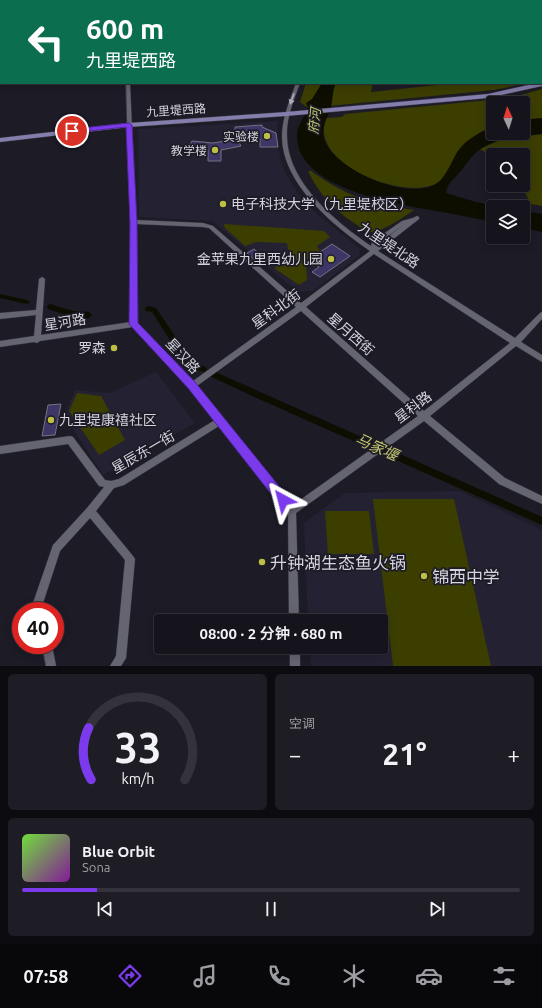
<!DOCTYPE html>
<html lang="zh">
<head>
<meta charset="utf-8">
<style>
  :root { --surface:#15141c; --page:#1e1d25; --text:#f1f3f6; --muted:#9d9ea3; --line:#34333b; --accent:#7c3aed }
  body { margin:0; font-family:Ubuntu,"Noto Sans SC",sans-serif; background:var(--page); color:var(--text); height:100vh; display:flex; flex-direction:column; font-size:15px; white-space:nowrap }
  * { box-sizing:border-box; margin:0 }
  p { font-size:13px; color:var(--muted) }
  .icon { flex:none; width:22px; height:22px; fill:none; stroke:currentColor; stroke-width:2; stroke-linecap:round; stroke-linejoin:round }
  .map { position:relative; height:666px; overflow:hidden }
  .details { display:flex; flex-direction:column; gap:8px; padding:8px; background:#0c0b0f; flex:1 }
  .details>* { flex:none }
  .top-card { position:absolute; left:0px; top:0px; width:542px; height:84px; box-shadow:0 2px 10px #0003,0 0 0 1px var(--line); background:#0b6e4f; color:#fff; overflow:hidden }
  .needle { width:26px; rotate:356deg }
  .fabs { position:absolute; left:486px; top:96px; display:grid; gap:8px }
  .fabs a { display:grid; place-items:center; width:44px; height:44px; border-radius:4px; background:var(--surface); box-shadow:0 2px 10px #0003,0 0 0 1px var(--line); font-size:20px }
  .speed { position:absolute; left:12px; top:602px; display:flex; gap:8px; font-size:20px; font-weight:700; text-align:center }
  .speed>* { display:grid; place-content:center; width:52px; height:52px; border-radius:50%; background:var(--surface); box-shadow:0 2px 10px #0003,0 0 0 1px var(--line); line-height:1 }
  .speed .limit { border:6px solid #d22; background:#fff; color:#111 }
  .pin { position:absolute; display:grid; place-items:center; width:34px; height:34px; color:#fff; margin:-17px; border:2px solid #fff; border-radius:50%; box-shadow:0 1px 4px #0007 }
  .me { position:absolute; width:44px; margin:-22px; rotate:322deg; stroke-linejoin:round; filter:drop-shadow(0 0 3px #0008) }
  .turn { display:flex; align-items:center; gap:14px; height:84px; padding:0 20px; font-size:18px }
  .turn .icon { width:52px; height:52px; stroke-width:2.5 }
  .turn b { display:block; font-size:28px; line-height:34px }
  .big { font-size:30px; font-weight:600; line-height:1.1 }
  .details .card { flex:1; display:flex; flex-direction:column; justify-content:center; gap:6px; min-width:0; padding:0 14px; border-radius:6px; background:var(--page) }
  .details .dial { align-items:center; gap:0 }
  .dial svg { height:104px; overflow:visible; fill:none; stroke:var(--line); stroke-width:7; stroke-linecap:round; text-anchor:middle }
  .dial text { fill:var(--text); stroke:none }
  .song { display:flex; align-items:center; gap:12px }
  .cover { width:48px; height:48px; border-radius:6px; background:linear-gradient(135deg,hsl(100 70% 55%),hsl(290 70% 35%)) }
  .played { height:4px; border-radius:2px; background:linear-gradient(90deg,var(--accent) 15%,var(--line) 15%) }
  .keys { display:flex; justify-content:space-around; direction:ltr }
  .heat { display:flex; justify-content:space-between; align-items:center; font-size:22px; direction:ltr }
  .details .tiles { flex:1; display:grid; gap:8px; grid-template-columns:1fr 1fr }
  .card:last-child { grid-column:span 2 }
  .trip { position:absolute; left:154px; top:614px; width:234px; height:40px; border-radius:4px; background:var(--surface); box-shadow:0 2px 10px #0003,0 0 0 1px var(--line); font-weight:600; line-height:40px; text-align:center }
  .tab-bar { display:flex; height:64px; justify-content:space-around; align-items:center; background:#08080b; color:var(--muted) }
  .tab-bar .icon { width:28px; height:28px }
  .tab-bar .on { color:var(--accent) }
  .tab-bar b { font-size:18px; color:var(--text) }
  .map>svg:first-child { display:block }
</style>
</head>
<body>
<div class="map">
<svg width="542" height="666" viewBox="0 0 542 666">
  <rect width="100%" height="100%" fill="#1c1b26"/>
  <path fill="#242232" d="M278,121L277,136L280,158L285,172L298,194L317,214L359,248L360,255L313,291L298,292L212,221L139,217L138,129Z
    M156,372L195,423L103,475L64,415L75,390L110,393Z
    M460,491L542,530V666H311L310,647H381V621H308L304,523L345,493Z"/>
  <path fill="#3c3e00" d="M306,83H373L371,92L456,83H528L494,90L308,108L300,102Z
    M542,89V118L523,120V103H493V127C489,129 483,130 479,133C473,137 451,164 447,171C443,177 440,183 433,185C398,198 309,164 326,118L342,117L345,114L510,98Z
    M542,134V206L531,204L521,185H523V155H493V157L480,149L500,140Z
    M308,171H311C320,177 330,184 340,189C362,201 389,206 414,210C404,217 381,233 370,232C364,231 359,226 354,223C334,210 318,193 308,171Z
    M224,224L324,231L330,237L317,246L320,251L312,255L315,260L306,266L307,280L299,285L274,268L294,257L288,249L287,243L256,242L245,246L225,228Z
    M77,393L101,396L125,440L99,455L69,411Z
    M373,499H454L491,666H393Z
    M325,511H369L374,554H328Z
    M329,614H381L386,650H331V647H381V621H329Z"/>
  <path fill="#0d0e00" d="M322,83H336C332,91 333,99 331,107C328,117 321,127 324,139C335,170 405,200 434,185C449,178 451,157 462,146C470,137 482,132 493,127V133H523V120L542,118V134C521,136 497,137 479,150C471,156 466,165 459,173C453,180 447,184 446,193L476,202L502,207H493V222C474,218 455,214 436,211C397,204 297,189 297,136C297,125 304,118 308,108L306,103L312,99Z
    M523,211L542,214V232L523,228Z"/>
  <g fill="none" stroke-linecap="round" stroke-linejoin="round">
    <path fill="#0d0e00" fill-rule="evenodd" d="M0,294L27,300L30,302L27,304L0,298Z
      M50,304L73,311L89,312L92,315L89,318L73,317L48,309L47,307L48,305Z
      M148,306L156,308L192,361L206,367L207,369L206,371L203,372L186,365L152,312L146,311L145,309L146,307Z
      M213,371L542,517V525L250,395L210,376L209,374L210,372Z"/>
  </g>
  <path fill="#3e3667" stroke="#737380" d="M262,125V127L276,133L278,147H260V139L254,134H235V127Z
    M237,139L241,146L221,150V161H208V150L189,148L192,141L213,143Z
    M332,244L350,256L320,277L312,272L319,267L313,262L321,257L317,254Z
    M254,249L267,261L260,265L247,253Z
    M61,404L55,435L42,436L48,405Z"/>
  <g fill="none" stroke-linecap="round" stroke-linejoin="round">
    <defs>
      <path id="minor" d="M66,0H82L80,1H64Z
        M307,0H311L312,1H308Z
        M457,0H484L482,1H459Z
        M0,5H1V7H0Z
        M0,41H1V43H0Z
        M126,83H130L136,220L203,223L213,226L301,303L370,251C334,226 282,184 282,136C282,118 290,100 296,83H300C294,100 286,118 287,136C287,182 336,222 371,246L372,242L402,221L413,218L417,216L419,217V219L378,251L515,338L540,313L542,312V319L521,342L542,355V362L516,346L430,416L505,478L542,496V504L499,484L424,421L296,513L299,621H289L288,512L219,426L124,485L114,488L96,511L133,556L135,559L126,658L121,666H110L116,656L125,560L90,518L60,551L43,603L45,611H35L33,603L53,545L87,508L104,487L99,486L68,444L0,454V446L70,436L73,437L105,480L111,481L119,479L215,420L189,387L133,327L40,341L37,343L34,342L0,347V341L34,336L36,315L0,319V313L36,310L39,279L42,277L45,279L41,335L131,322L130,222ZM406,223L377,245V244ZM136,224L203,227L209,228L296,307L193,381L137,323ZM374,254L510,343L424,411L306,307ZM301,311L418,416L293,505L197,386Z
        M42,645H52L56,666H46Z
        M290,647H300V666H290Z"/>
      <path id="major" d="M542,82V86L488,98L286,116L129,127L0,142V138L129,123L286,112L488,94Z"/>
    </defs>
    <use href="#minor" stroke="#383740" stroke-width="1"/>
    <use href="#major" stroke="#383740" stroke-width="1"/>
    <use href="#minor" fill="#656471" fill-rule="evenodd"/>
    <use href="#major" fill="#837eab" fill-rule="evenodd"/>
  </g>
  <defs><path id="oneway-solid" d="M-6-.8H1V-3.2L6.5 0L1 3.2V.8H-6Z"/></defs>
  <use fill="#aeadb7" href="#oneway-solid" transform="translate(292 99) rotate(110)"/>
  <path fill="#7c3aed" stroke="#51269a" d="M129,123L132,125L137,222L138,323L195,382L287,496L288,500L287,504L283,506L279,504L188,388L129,324L130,222L126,127L72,133L69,131L72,129Z"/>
  <g fill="#bcbf44" stroke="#1c1b26" stroke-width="1.5">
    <circle cx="267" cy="136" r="4"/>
    <circle cx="215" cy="150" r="4"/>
    <circle cx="223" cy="204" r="4"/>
    <circle cx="331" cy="259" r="4"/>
    <circle cx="114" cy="348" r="4"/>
    <circle cx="51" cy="420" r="4"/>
    <circle cx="262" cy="562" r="4"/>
    <circle cx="424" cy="576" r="4"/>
  </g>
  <g text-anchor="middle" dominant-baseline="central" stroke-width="3.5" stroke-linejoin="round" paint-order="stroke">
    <g font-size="12" fill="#d5d4dc" stroke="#1c1b26">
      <text transform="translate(176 110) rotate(-4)">九里堤西路</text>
    </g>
    <g font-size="12" fill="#d5d4dc" stroke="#1c1b26" text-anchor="end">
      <text x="259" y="136">实验楼</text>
      <text x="207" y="150">教学楼</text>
    </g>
    <g font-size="13" font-style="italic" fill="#c4c86f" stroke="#1c1b26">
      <text transform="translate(314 121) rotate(-84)">府河</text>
    </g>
    <g font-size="14" fill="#d5d4dc" stroke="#1c1b26" text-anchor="start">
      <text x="231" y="204">电子科技大学（九里堤校区）</text>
      <text x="323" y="259" text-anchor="end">金苹果九里西幼儿园</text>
      <text x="106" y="348" text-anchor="end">罗森</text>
      <text x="59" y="420">九里堤康禧社区</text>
    </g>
    <g font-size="14" fill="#d5d4dc" stroke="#1c1b26">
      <text transform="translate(389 245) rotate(34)">九里堤北路</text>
      <text transform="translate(276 309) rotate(-36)">星科北街</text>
      <text transform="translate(65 322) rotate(-9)">星河路</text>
      <text transform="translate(351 334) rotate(41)">星月西街</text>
      <text transform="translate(183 356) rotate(47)">星汉路</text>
      <text transform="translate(413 407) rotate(-37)">星科路</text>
      <text transform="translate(143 452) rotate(-30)">星辰东一街</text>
    </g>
    <g font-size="15" font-style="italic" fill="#c4c86f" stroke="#1c1b26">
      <text transform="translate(377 447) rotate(24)">马家堰</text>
    </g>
    <g font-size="17" fill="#d5d4dc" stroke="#1c1b26" text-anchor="start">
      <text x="270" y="562">升钟湖生态鱼火锅</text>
      <text x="432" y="576">锦西中学</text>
    </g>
  </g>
</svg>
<div class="fabs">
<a><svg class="needle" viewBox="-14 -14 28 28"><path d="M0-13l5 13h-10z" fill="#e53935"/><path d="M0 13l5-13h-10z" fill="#9d9ea3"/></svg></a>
<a><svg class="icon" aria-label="search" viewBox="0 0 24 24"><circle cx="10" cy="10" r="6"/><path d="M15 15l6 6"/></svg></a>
<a><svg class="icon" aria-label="layers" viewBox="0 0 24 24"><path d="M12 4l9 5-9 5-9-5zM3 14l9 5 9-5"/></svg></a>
</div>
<div class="speed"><div class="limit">40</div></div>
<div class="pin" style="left:72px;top:131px;background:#d93025"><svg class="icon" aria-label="arrive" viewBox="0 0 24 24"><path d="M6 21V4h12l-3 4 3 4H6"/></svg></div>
<svg class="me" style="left:283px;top:500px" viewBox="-20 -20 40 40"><path d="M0-17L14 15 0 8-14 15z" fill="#7c3aed" stroke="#fff" stroke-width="4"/></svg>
<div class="trip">08:00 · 2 分钟 · 680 m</div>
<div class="top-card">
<div class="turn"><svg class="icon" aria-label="left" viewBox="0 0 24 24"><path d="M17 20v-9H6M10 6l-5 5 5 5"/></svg><div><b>600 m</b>九里堤西路</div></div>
</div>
</div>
<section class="details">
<div class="tiles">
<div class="card dial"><svg viewBox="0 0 100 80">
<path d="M14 69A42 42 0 1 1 86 69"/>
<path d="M14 69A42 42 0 0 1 12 29" stroke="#7c3aed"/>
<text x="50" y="56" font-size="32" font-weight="700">33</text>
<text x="50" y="72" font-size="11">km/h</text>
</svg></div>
<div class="card"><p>空调</p>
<div class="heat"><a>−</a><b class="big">21°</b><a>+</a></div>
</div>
<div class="card">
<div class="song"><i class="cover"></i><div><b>Blue Orbit</b><p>Sona</p></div></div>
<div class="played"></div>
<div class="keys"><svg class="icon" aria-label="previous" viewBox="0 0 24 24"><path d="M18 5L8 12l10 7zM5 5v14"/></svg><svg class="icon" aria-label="pause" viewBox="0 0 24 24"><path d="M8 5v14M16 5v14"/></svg><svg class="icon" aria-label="next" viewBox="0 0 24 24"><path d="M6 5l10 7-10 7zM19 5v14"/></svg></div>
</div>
</div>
</section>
<nav class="tab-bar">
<b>07:58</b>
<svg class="icon on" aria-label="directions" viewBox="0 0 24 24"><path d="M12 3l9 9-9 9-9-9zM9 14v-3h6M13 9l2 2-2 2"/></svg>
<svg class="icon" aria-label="music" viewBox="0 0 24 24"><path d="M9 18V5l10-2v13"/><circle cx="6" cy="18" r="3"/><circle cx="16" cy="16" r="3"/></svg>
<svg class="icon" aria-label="phone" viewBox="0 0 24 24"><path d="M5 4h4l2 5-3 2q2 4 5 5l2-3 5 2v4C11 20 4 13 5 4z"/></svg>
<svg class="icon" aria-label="climate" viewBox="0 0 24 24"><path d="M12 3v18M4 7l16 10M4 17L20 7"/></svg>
<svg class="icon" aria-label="car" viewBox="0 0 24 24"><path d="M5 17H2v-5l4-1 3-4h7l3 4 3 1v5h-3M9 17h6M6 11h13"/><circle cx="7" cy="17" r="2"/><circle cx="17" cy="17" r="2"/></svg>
<svg class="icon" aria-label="filters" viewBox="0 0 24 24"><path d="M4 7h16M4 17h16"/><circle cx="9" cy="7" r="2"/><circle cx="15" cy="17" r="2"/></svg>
</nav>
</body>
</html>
